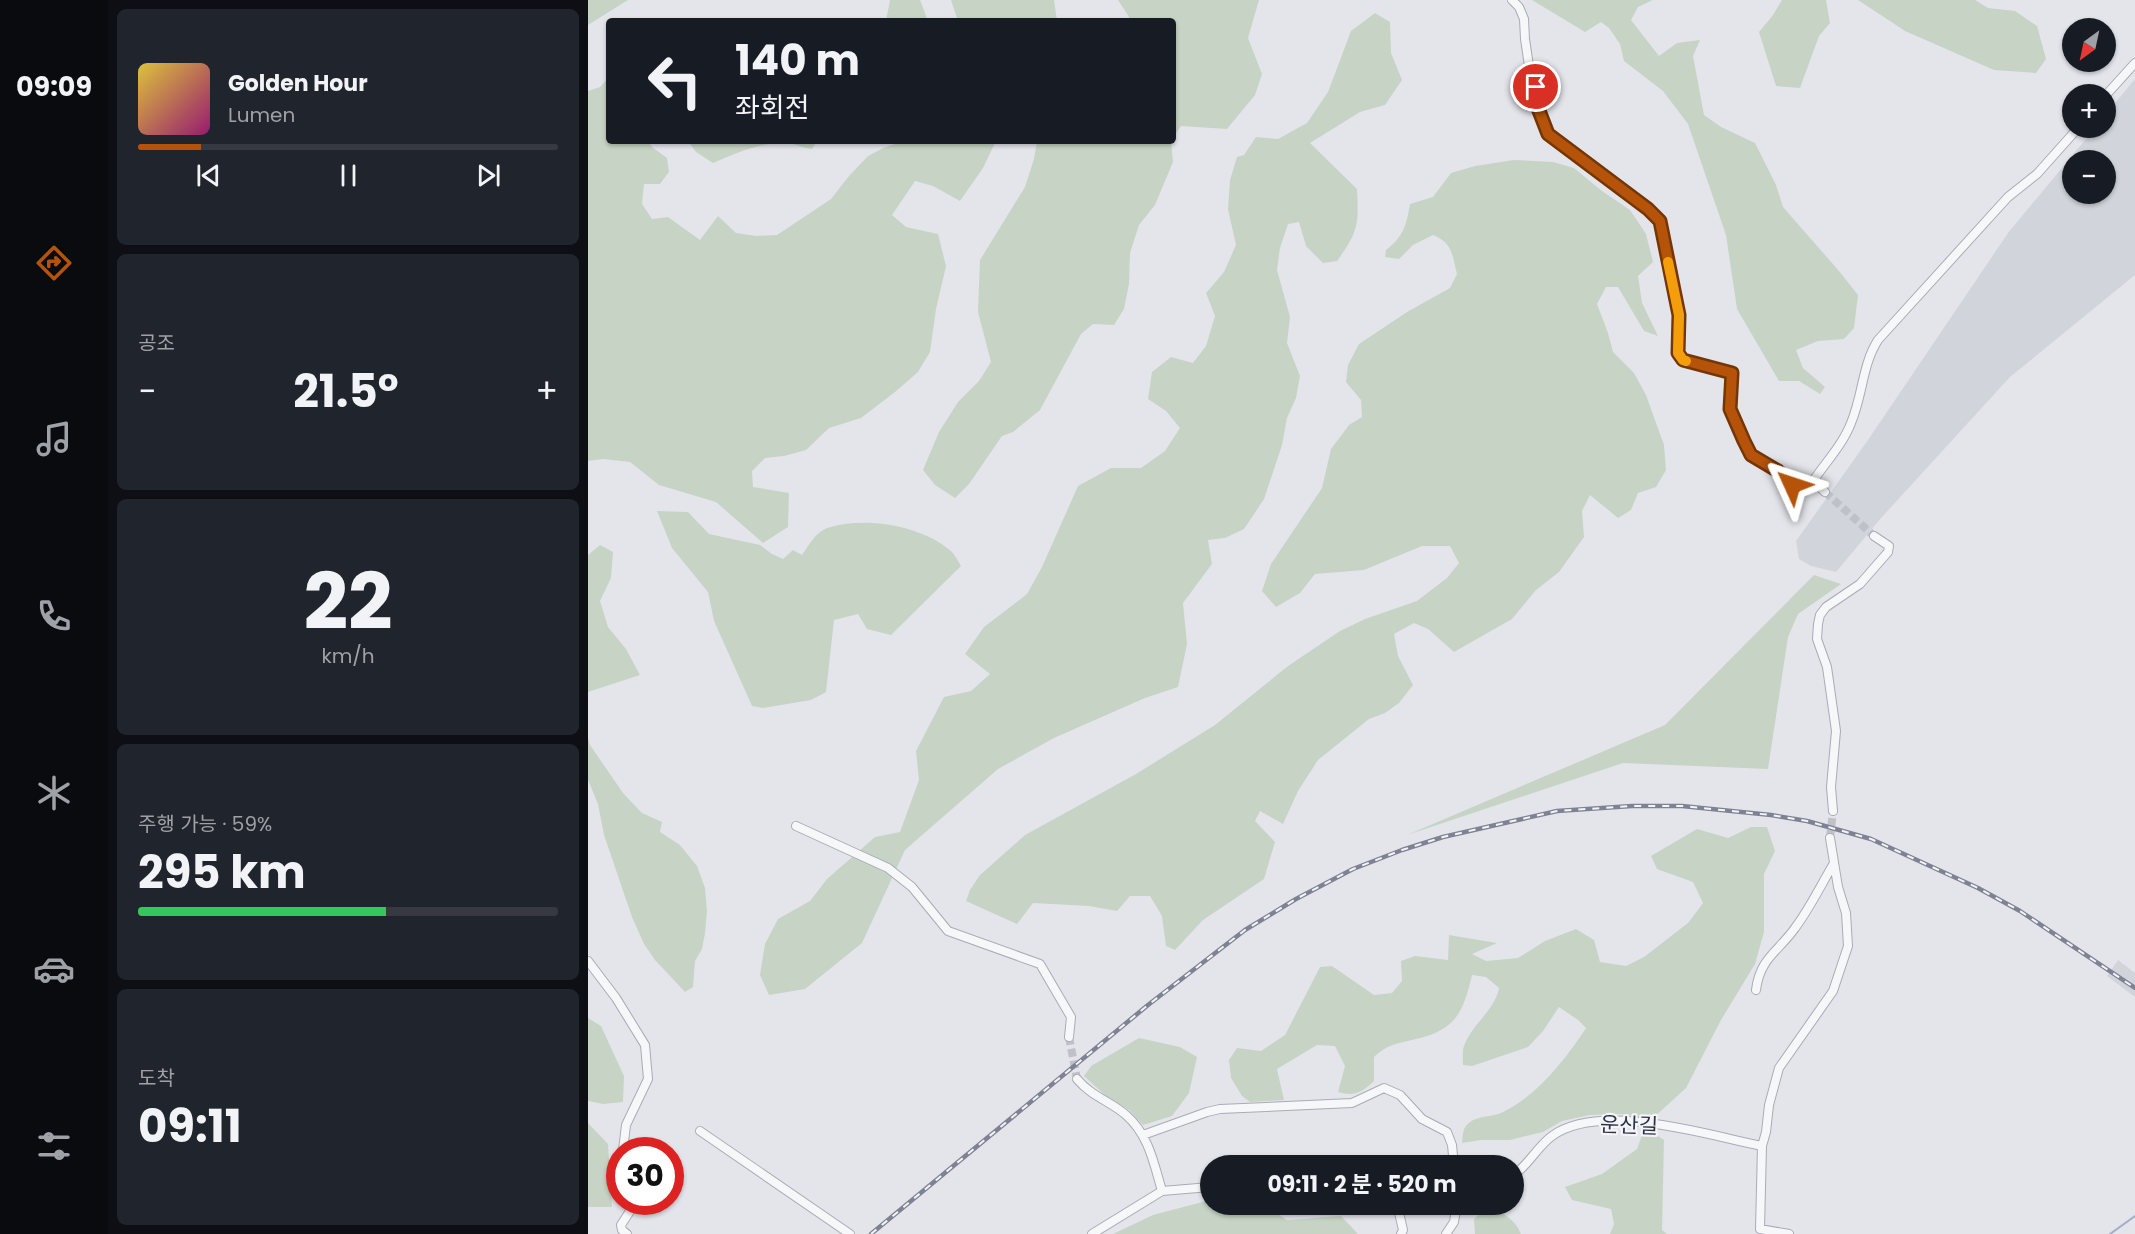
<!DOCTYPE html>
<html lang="ko">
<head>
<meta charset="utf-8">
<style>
  :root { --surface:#171b24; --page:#20242c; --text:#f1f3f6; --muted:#9ea1a6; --line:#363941; --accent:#b45309 }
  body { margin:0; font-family:Poppins,"Noto Sans KR",sans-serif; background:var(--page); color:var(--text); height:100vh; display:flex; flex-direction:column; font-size:22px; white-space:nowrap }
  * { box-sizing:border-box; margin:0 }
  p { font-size:20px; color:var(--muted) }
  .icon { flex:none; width:33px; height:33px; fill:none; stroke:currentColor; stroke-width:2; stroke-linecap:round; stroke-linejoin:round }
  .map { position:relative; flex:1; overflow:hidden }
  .side { display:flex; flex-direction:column; gap:9px; padding:9px; background:#0d0f14; width:480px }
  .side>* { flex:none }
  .banner { position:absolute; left:18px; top:18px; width:570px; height:126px; border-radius:6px; box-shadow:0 2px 4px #0004; background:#171b24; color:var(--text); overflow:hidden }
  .needle { width:39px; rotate:213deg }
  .fabs { position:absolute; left:1474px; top:18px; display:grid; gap:12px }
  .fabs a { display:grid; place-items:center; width:54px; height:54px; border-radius:50%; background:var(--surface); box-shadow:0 2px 4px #0004; font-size:30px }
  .speed { position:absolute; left:18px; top:1137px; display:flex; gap:12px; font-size:30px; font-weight:700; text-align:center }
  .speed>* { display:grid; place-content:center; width:78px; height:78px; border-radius:50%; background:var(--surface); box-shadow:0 2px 4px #0004; line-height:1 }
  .speed .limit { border:9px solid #d22; background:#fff; color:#111 }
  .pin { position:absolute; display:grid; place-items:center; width:51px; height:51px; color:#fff; margin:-26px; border:3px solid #fff; border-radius:50%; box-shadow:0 2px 6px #0007 }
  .me { position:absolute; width:66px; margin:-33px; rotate:312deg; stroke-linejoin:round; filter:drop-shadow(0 0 4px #0008) }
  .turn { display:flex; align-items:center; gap:21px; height:126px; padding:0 30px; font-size:27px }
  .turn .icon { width:78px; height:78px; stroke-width:2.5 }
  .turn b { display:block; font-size:42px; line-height:51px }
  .big { font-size:45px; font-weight:700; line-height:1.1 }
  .side .card { flex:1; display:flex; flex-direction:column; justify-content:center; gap:9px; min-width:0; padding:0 21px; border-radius:9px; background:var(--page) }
  .side .dial { align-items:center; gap:0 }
  .dial b { font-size:78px; line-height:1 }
  .song { display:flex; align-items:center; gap:18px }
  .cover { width:72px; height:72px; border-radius:9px; background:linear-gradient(135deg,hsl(50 70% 55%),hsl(320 70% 35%)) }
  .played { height:6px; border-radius:3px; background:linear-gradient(90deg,var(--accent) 15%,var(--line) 15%) }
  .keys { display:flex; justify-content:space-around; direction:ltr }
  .heat { display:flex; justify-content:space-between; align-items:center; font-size:33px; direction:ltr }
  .charge { height:9px; border-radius:4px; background:linear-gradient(90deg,#34c759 59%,var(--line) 0) }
  .trip { position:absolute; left:612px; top:1155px; width:324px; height:60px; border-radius:30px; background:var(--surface); box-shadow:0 2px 4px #0004; font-weight:700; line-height:60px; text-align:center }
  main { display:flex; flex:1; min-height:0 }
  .tab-bar { display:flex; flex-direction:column; width:108px; justify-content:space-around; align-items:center; background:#090b0e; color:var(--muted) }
  .tab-bar .icon { width:42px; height:42px }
  .tab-bar .selected { color:var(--accent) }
  .tab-bar b { font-size:27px; color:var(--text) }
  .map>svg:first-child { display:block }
</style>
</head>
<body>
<main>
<nav class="tab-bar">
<b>09:09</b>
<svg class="icon selected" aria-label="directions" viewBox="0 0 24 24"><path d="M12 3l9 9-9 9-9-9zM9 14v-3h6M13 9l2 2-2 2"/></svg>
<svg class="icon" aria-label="music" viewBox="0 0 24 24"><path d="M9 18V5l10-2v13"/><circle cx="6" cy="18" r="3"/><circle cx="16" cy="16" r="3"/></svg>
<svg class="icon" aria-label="phone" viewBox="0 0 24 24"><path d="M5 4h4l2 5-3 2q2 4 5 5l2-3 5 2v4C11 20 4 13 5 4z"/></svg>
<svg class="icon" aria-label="climate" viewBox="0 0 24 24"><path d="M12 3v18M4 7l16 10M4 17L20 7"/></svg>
<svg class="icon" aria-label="car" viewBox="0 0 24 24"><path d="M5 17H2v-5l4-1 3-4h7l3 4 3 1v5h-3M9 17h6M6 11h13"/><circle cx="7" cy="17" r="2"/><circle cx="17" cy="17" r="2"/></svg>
<svg class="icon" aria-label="filters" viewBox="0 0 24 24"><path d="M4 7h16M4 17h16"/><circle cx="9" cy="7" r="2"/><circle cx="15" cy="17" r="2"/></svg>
</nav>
<section class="side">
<div class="card">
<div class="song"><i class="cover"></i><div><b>Golden Hour</b><p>Lumen</p></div></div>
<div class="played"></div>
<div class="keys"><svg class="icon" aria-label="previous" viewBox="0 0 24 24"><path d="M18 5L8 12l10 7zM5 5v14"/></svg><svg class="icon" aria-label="pause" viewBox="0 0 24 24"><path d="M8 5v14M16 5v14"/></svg><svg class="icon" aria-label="next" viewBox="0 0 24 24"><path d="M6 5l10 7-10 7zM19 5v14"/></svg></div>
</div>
<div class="card"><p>공조</p>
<div class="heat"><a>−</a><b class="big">21.5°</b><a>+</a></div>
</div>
<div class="card dial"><b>22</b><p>km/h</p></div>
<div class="card"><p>주행 가능 · 59%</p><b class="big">295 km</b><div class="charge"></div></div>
<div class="card"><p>도착</p><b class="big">09:11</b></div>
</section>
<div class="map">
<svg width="1547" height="1234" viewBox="0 0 1547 1234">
  <rect width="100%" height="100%" fill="#e4e5eb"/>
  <path fill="#d2d4dc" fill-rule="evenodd" d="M1547,79V275L1422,377L1294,517L1248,572L1223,566L1211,559L1208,541L1280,440L1420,233L1507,128H1518V114ZM1485,160H1518V194H1485Z
    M1530,960L1547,973V997L1519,976Z"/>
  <path fill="#c7d4c5" d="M0,0H40L0,25Z
    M302,0H332L340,21H298Z
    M363,0H466L469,21H370Z
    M530,0H671L660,38L674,74L667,95L639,129L593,126L585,138V21H541V17Z
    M944,0H1065L1050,7L1043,20L1071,56L1089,43L1112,40L1105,56L1116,115L1133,127L1167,143L1188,185L1195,207L1251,271L1270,295L1266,328L1256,339L1230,341L1208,350L1215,368L1237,387L1232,394L1211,381H1191L1149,309L1138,235L1100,124L1075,91L1036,61L1032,44L1021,28L1013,22L997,32Z
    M1194,0H1238L1242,23L1231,36L1212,88L1188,86L1171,32L1185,15Z
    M1270,0H1387L1400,8L1427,11L1449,26L1458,59L1448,73L1406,70L1317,31Z
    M787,13L802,22L803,53L814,80L797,105L772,112L722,143L769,189C771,225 770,232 749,261L735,263L718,246L711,222L700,224L692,248L689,270L702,317L699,343L712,376L708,398L699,418L694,445L676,499L656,529L637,538L620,540L624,564L595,603L599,644L590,687L557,698L466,738L410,769L317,850L274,943L217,989L181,995L172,975L177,944L190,919L222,901L239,879L287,837L312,832L331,780L328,751L356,697L383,691L402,674L377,654L396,627L439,594L454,567L490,486L523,468H553L577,451L592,428L578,411L560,399L564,372L583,357L605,363L618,346L627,316L618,293L636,272L648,245L640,209L642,180L649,157L656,155L668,137L690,139L719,123L740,92L763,31Z
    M21,77V141H60L64,147L79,158L81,172L72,184H56L54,204L64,219L80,217L112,240L130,216L148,233L168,236L189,235L243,199L261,176L280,156L295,148L316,141H408L395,168L372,201L345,186L327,181L304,215L318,227L350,234L358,266L348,309L342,352L330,372L307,392L273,418L241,428L218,450L196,456L177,458L164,471L165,487L201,493L200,527L175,543L128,502L71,485L42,462L15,459L0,461V91L12,87Z
    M100,141H229L224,149C215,148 206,143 197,143C169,143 149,153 125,163L108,152Z
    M449,141H583L585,162L567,205L551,225L542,253L541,284L536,309L526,325L505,324L493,334L452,410L425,432L414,436L381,484L367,498L347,485L335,470L351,432L370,402L391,381L403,362L390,312L392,260L437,187L446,159Z
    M926,160L965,162L986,168L1014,191L1042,210L1058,234L1065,262L1050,276L1054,303L1070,336L1056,331L1030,287H1018L1009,304L1020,333L1025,352L1046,373L1058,395L1076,445L1078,470L1068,487L1050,493L1043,510L1030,518L1002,495L994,511L996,537L971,572L948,590L924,619L866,652L840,629L826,623L806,634L810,656L825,685L811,703L797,713L781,719L730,760L710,791L695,824L672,811L667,821L687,842L676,879L615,920L587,950L578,946L574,916L562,896H542L529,911L501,906L445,903L429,924L378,901L382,890L392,875L437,835L548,774L627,725L700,666L752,631L777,619L829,601L859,578L871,563L862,546H834L776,570L727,574L712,593L688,607L674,591L683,564L734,488L743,449L761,425L774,417L773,400L758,382L760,365L771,344L819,312L862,288L869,274C864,255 865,243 845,235L825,245L811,259L797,257L798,250C816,236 818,226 822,204L845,197L863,173L887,166Z
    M69,511L100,512L121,534L172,545L184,554L195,559L205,550L214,555C221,545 227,533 239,528C276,516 333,525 363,551C367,555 370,561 373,566L303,635L279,629L270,614L246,620L238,692L223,700L175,708L164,706L126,621L120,592L84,548Z
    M12,545L25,552L23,578L12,601L20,627L38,649L52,675L0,692V555Z
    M1226,575L1253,584L1210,614L1200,637L1180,769L1035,763L819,835L1077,725Z
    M0,738L2,745L35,793L54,813L74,822L72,832L92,845L109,866L117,888L119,911L117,933L114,949L107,961L105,987L97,992L67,960L56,944L44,917L16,835L10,804L0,780Z
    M1163,827H1179L1187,851L1176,874V932L1167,964L1133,1020L1098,1088L1064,1119L1032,1114L1002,1115L974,1121L955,1132L922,1140H893L874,1143C875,1134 874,1128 882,1122C890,1116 903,1117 913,1113C948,1097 977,1060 998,1028L990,1020L971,1007L955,1031L940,1047L884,1066L875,1065C875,1059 874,1051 876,1046C884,1024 907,1010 911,988L898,977L884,975C875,1014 867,1031 824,1040C809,1043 797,1046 786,1057V1081C774,1092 767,1097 750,1092L757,1066L747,1046L729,1045L689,1069L696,1100L662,1102L654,1096L643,1078L641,1060L649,1048L673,1051L697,1035L732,967L744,966L786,995L804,993L814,981L813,961L827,956L860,960L861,935L909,943L884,954L898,961L930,958L957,941L988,929L1006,940L1012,962L1038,966L1056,957L1100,923L1115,903L1105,882L1069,869L1063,856L1109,829L1140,838Z
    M0,1018L13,1026L36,1076L35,1102L15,1104L0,1101Z
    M551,1038L592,1047L609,1057L601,1093L584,1116L555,1125L541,1110L518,1096L496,1076L503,1066Z
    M0,1123L20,1144L24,1207H0Z
    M1063,1131L1076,1140L1074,1230L1079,1234H1022L1026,1224L1023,1209L984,1200L977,1187L1014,1174L1049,1149L1054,1135Z
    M622,1200V1204L675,1205L699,1220L753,1216L770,1234H525L565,1215Z
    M901,1206C915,1213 927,1219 933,1234H887L886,1219Z"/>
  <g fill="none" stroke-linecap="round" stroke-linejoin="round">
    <path stroke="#a2adc8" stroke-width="2" d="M1522,1234L1547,1216"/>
    <path stroke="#bfc1c9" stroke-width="8" stroke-dasharray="8 4" stroke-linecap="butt" d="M1237,492L1286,536
      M1242,838L1245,811
      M481,1037L489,1079"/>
    <defs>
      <path id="minor" d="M924,0L931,7L936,19L937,39L941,66L948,87V103L960,134L1060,209L1072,221L1091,315L1090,353L1095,360L1144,373L1142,409L1156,441L1163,455L1190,471L1204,485H1219L1225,481L1237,492
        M1518,95L1547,63
        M1225,481C1238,462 1255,444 1263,423C1275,395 1274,365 1290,340L1420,197L1449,174L1490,128
        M1245,811L1243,787L1248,731L1239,667L1229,639L1230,624L1232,615L1238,607L1272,584L1300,552L1301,546L1286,536
        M208,826L300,868L324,887L360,931L452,964L483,1017L481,1037
        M0,961L28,998L57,1045L60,1079L38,1125L35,1150
        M1168,990C1172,958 1190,952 1207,928C1222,908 1233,885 1246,863
        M489,1079C504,1097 522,1101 538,1115C561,1135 566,1164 574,1191
        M112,1131L262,1234
        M555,1135L619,1112L632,1109L764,1103L796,1088L812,1095L834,1119L859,1132L864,1145L866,1166
        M926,1175C941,1164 950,1146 964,1136C1013,1101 1119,1135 1174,1146
        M809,1204L815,1230L813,1234
        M39,1234L34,1230L33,1225L46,1205L45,1202
        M504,1234L574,1191L622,1187
        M858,1234L866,1222L869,1204
        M1201,1234L1172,1229L1174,1146L1178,1132L1181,1105L1191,1068L1245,991L1260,946L1258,913L1250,887L1242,838"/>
    </defs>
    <use href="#minor" stroke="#a9abb5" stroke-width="10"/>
    <use href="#minor" stroke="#f6f7f9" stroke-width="8"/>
    <defs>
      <path id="rail" d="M283,1234L560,1005L657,930L708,899L765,869L814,850L855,837L969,811L1044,806H1094L1183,815L1219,821L1283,839L1390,888L1432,911L1547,988"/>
    </defs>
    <use href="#rail" stroke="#7e8293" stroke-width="4.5"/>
    <use href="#rail" stroke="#f3f4f8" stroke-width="2" stroke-dasharray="7" stroke-linecap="butt"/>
  </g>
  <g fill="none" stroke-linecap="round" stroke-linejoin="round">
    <defs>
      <path id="route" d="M948,87V103L960,134L1060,209L1072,221L1091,315L1090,353L1095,360L1144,373L1142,409L1156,441L1163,455L1190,471L1204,485"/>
    </defs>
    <use href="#route" stroke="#753606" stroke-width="15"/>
    <use href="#route" stroke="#b45309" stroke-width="10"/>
    <path stroke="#f59e0b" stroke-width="10" d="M1080,262L1091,315L1090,353L1095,360L1098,361"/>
  </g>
  <g text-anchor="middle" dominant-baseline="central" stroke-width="4.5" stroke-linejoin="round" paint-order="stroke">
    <g font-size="21" fill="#2c3142" stroke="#f3f4f8">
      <text transform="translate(1041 1125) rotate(2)">운산길</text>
    </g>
  </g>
</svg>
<div class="fabs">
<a><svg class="needle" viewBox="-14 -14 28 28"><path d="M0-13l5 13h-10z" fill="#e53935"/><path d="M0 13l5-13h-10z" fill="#9ea1a6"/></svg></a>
<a>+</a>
<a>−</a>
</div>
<div class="speed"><div class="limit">30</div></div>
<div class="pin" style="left:948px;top:87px;background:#d93025"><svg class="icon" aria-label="arrive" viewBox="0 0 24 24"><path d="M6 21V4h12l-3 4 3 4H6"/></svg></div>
<svg class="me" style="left:1204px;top:485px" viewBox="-20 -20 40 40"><path d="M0-17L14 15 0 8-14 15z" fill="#b45309" stroke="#fff" stroke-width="4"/></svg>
<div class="trip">09:11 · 2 분 · 520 m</div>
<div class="banner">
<div class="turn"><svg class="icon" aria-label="left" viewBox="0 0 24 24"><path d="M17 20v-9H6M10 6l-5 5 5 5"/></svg><div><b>140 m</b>좌회전</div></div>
</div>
</div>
</main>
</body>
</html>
